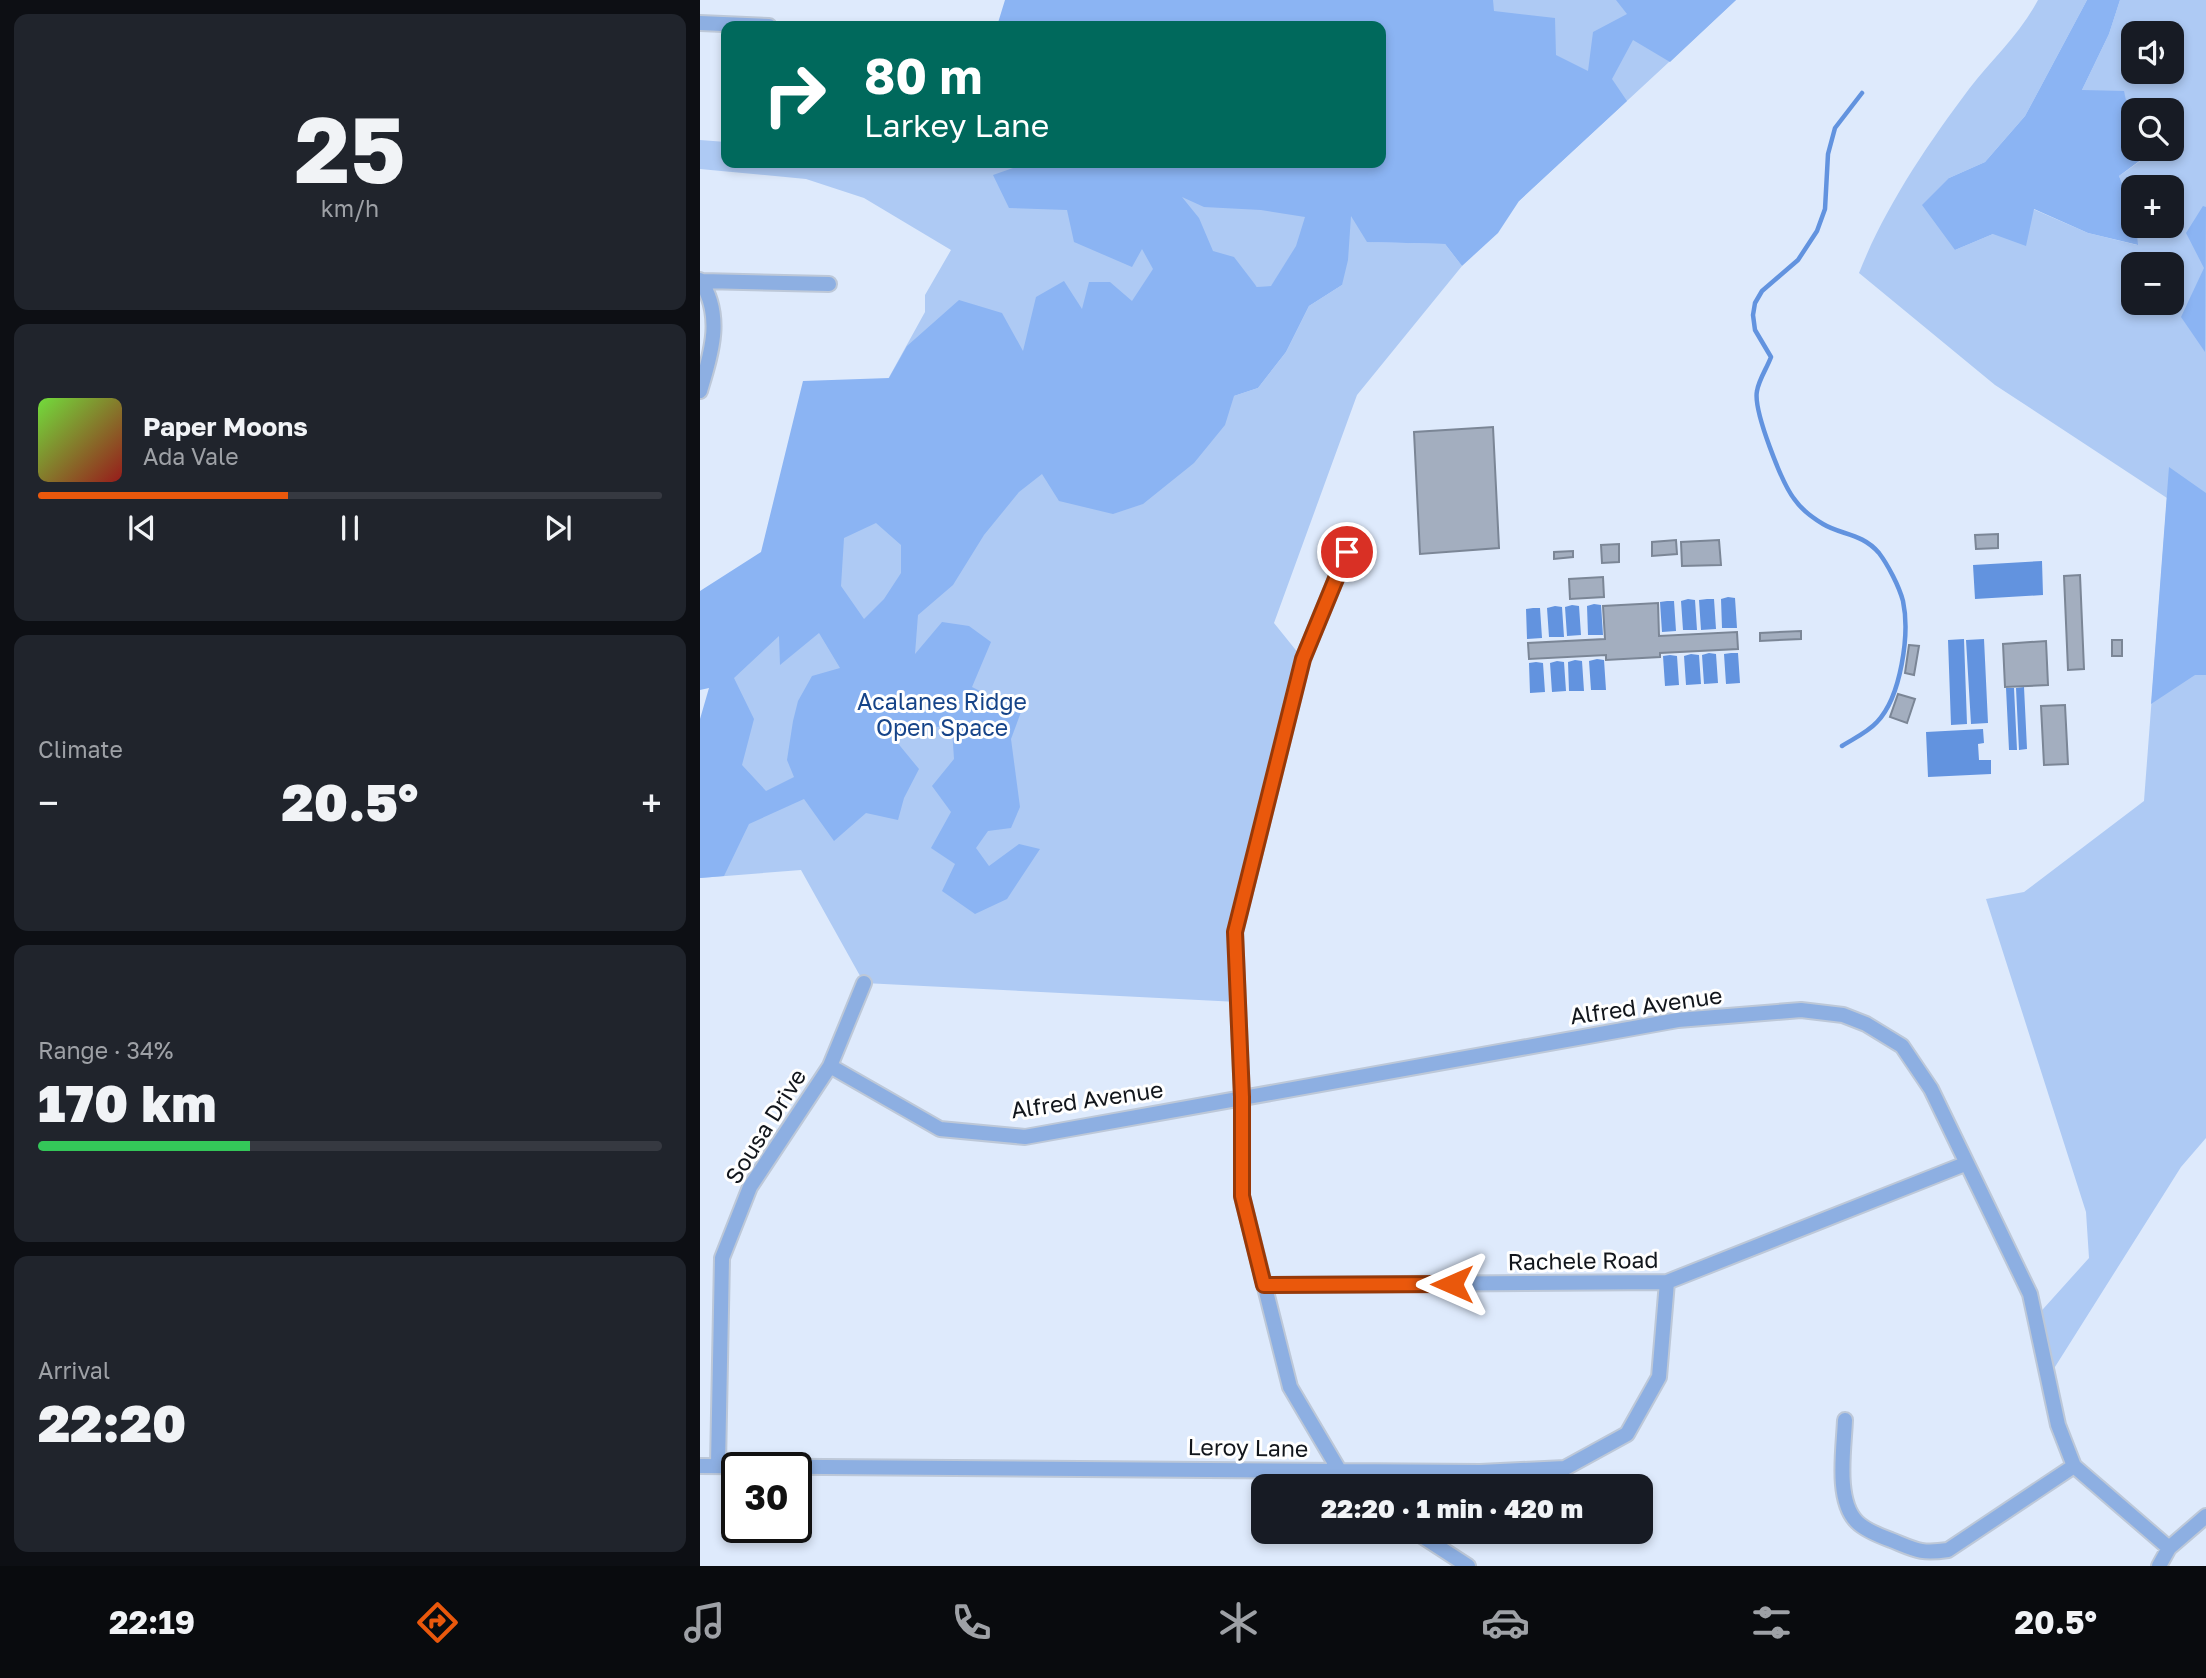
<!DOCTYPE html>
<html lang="en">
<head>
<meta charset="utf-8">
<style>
  :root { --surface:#171b24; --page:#20242c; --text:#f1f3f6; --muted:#9ea1a6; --line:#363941; --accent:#ea580c }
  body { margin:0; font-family:"Golos Text",sans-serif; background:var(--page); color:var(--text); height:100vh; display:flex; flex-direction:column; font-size:26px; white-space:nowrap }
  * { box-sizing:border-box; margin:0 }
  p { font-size:23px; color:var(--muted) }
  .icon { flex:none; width:38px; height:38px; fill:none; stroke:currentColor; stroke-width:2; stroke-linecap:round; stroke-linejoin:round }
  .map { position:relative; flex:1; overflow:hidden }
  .side { display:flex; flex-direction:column; gap:14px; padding:14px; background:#0d0f14; width:700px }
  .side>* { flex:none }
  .guide { position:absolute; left:21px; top:21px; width:665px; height:147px; border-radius:14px; box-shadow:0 4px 10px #0003; background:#00695c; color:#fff; overflow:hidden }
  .buttons { position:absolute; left:1421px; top:21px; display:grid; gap:14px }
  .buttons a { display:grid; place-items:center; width:63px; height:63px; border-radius:14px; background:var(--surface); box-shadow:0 4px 10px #0003; font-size:35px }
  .speed { position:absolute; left:21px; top:1452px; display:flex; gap:14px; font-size:35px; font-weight:700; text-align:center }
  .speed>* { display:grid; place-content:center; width:91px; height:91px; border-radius:50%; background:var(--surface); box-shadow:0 4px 10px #0003; line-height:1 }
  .speed .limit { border:4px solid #111; border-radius:10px; background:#fff; color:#111 }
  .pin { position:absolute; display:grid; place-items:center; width:60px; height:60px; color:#fff; margin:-30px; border:4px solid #fff; border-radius:50%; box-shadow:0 2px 7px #0007 }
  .me { position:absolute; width:77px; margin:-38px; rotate:270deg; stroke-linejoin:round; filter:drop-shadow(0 0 5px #0008) }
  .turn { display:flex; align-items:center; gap:24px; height:147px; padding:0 28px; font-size:32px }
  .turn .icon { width:91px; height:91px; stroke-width:2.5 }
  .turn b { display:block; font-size:49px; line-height:60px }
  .big { font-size:52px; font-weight:800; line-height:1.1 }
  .side .widget { flex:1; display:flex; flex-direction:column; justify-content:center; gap:10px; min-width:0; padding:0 24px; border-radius:14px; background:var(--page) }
  .side .dial { align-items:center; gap:0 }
  .dial b { font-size:91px; line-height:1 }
  .song { display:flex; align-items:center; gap:21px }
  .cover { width:84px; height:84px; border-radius:10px; background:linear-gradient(135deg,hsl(100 70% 55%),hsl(0 70% 35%)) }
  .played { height:7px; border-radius:4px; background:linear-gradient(90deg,var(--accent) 40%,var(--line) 40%) }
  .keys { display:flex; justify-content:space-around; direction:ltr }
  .heat { display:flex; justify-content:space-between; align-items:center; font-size:38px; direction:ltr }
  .charge { height:10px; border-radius:5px; background:linear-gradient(90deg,#34c759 34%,var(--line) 0) }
  .trip { position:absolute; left:551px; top:1474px; width:402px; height:70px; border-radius:14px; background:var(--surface); box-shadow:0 4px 10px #0003; font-weight:800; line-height:70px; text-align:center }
  .menu { display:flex; height:112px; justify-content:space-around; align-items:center; background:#090b0e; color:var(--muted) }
  .menu .icon { width:49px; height:49px }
  .menu .current { color:var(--accent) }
  .menu b { font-size:32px; color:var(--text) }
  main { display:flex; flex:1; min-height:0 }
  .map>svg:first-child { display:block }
</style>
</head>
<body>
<main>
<section class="side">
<div class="widget dial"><b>25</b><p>km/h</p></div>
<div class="widget">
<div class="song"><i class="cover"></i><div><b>Paper Moons</b><p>Ada Vale</p></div></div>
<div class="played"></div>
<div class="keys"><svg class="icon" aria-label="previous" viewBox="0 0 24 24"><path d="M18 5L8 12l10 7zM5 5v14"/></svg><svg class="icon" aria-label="pause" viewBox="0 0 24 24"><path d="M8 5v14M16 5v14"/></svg><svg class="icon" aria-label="next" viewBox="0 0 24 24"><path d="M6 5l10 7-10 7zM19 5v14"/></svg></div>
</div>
<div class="widget"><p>Climate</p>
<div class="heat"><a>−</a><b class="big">20.5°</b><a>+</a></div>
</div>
<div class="widget"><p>Range · 34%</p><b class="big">170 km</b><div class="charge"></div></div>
<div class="widget"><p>Arrival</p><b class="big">22:20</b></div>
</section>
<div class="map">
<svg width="1506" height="1566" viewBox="0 0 1506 1566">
  <rect width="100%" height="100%" fill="#deeafc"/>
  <path fill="#aecaf4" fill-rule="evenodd" d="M394,0H1036L819,201L671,242L745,244L762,266L657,395L574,623L603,659L535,932L538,1002L164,983L101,870L0,878V720L225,312V295L251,250L164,198L106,179L0,169V140L26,142V163H681V26ZM548,277L557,287L642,285L609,306L586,352L558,388L534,396Z
    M1338,0H1387L1325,116L1285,162L1249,178L1255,250L1293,234L1333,209L1388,233L1437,245L1436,226H1472V187H1433V209L1419,176L1453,152L1450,149H1472V110H1433V133L1382,90L1409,34L1420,0H1506V1138L1481,1167L1348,1378L1335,1318L1389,1258L1386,1212L1286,899L1324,892L1444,801L1467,498L1295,385L1159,273C1185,207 1227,145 1269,89C1292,59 1320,34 1338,0ZM1433,33H1472V72H1433ZM1433,264H1472V303H1433Z"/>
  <path fill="#8bb4f3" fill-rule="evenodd" d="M305,0H793L794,11L855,18L856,55L888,71L893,32L927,14L916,0H1036L970,62L933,40L912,79L927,101L819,201L798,233L762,266L745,244L667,242L651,216L648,260L642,285L609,306L586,352L558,388L534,396L525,425L494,463L443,504L413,514L359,501L342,474L319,492L284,535L253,585L218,615L215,654L242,622L269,626L291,642L272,687L294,698L324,704L311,739L320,807L311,828L288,831L276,848L289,866L319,844L340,849L307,899L275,914L242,891L255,864L231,848L251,812L232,786L254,759L252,729L205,722L196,741L219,769L204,798L198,820L166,813L134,841L104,799L49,824L24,876L0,878V719L9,688L0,690V591L61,552L103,381L189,378L207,346L259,300L302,313L323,351L336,297L364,281L382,309L389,282H410L432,301L453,269L442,249L432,267L374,242L367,210L309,208L293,175L327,163H681V26H297ZM482,197L504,207L561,210L605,217L596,246L571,286L557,287L534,257L513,251L499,218ZM176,523L201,545V573L184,599L164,619L141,586L144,538ZM119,633L140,668L112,676L98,701L93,721L87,760L94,777L66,791L42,765L54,719L34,678L79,636L80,665Z
    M1387,0H1420L1409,34L1382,90L1424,91L1433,133V149H1450L1453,151L1419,176L1433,209V226H1436L1438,245L1388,233L1334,209L1326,246L1293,234L1255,250L1222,205L1249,178L1285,162L1325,116Z
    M1503,206L1506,207L1505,352L1481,317L1504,268L1486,233Z
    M1469,467L1506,493V675H1495L1451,704Z"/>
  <path fill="#6293df" d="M1342,561L1343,595L1275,599L1273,565Z
    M1028,597L1035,598L1037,628H1022L1021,599Z
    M988,599L995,600L997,630H983L981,601Z
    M1007,599H1014L1016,629L1001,630L999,600Z
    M967,601H974L976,631L962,632L960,602Z
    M894,604L901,605L903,635H888L887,606Z
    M872,605L879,606L881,635L867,636L865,607Z
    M855,606L862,607L864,637H849L847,608Z
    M833,608H840L842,638L827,639L826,609Z
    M1264,639L1267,724L1251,725L1248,640Z
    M1284,639L1288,723L1271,724L1266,640Z
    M1009,653L1016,654L1018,683L1004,684L1002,655Z
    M1031,653H1038L1040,683L1026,684L1024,654Z
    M991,654L999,655L1001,684L986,685L984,656Z
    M970,655L977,656L979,685L965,686L963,656Z
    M897,659L904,660L906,690H891L889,661Z
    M875,660L882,661L884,691H869L868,662Z
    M857,661L864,662L866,691L852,692L850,663Z
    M836,662L843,663L845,692L830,693L829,663Z
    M1324,687L1327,749L1319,750L1316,688Z
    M1306,688H1314L1317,750H1309Z
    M1283,729L1284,743L1278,744L1279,760H1291V774L1228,777L1226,732Z"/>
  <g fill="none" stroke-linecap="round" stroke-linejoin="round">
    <path stroke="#6293df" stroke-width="4.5" d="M1142,746C1153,739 1168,732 1177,722C1201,697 1210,634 1203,601C1199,586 1188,565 1179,553C1162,533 1141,535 1123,524C1113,518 1102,510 1095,500C1082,484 1053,410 1057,391C1059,379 1067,368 1071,357L1055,330L1053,315L1055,303L1062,291L1098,260L1117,231L1125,209L1128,154L1135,128L1162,93"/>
  </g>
  <path fill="#a3aebf" stroke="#7b8696" stroke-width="2" d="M793,427L799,548L720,554L714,432Z
    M1298,534V548L1276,549L1275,535Z
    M976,540L977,554L952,556V542Z
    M1019,540L1021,565L982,566L981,542Z
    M919,544V562L902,563L901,545Z
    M873,551V557L854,559V552Z
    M1380,575L1384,669L1368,670L1364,576Z
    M903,577L904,597L870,599L869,579Z
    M958,603L959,636L1037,632L1038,649L960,653V657L906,660V655L829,659L828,643L905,639L903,606Z
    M1101,631V639L1060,641V633Z
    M1412,640H1422V656H1412Z
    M1346,641L1348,685L1305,687L1303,644Z
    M1209,645L1219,646L1214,675L1205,673Z
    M1198,694L1215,699L1207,723L1190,717Z
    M1365,705L1368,764L1344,765L1341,706Z"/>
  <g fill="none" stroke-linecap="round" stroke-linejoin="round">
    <defs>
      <path id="minor" d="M0,23L69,26
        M0,280C24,316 11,354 0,391
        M2,281L129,284
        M647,552L603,659L535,932L542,1097V1196L590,1387L639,1470L656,1486
        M130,1066L240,1129L325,1137L978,1020L1101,1010L1143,1015L1166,1024L1202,1046L1231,1089L1330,1294L1358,1425L1374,1466L1469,1548
        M564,1285L967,1282L1265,1164
        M1145,1420C1144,1448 1135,1500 1157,1522C1165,1530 1180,1536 1191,1540C1216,1550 1220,1554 1248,1550L1374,1466
        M18,1465L22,1258L50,1187L130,1066L164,983
        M0,1466L780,1472L865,1468L927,1434L959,1377L967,1282
        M714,1531L768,1566
        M1459,1566L1469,1548L1506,1516"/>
    </defs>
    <use href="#minor" stroke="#bdc8d8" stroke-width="18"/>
    <use href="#minor" stroke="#8dafe2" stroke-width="14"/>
  </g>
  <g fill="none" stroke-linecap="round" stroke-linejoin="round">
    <defs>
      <path id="route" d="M647,552L603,659L535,932L542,1097V1196L564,1285L752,1284"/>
    </defs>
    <use href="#route" stroke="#983908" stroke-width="18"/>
    <use href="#route" stroke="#ea580c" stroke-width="12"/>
  </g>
  <g text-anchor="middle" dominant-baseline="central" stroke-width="6" stroke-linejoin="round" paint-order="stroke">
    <g font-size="23" fill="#164489" stroke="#fff">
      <text x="242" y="701">Acalanes Ridge<tspan x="242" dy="26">Open Space</tspan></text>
    </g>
    <g font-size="23" fill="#12161c" stroke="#fff">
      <text transform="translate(946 1005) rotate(-8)">Alfred Avenue</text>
      <text transform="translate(387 1099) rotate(-8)">Alfred Avenue</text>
      <text transform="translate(65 1126) rotate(-58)">Sousa Drive</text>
      <text transform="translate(883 1260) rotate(-1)">Rachele Road</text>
      <text transform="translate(548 1447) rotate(1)">Leroy Lane</text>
    </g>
  </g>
</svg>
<div class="buttons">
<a><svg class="icon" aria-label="sound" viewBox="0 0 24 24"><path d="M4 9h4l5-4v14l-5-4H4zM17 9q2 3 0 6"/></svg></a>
<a><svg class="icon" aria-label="search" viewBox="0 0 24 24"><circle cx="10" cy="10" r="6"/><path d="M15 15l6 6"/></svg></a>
<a>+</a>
<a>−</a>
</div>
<div class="speed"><div class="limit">30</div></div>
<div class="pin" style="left:647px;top:552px;background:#d93025"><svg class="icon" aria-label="arrive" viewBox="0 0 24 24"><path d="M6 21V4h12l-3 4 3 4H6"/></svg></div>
<svg class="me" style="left:752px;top:1284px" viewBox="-20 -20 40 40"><path d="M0-17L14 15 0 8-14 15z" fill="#ea580c" stroke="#fff" stroke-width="4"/></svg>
<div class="trip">22:20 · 1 min · 420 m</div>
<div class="guide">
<div class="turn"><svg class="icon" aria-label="right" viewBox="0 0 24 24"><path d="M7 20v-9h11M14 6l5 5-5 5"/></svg><div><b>80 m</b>Larkey Lane</div></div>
</div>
</div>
</main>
<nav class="menu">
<b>22:19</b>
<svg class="icon current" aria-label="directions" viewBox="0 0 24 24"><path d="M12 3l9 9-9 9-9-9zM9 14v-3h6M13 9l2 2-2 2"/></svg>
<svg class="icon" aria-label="music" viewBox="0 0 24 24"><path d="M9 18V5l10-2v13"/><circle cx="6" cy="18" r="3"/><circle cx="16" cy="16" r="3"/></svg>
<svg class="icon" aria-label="phone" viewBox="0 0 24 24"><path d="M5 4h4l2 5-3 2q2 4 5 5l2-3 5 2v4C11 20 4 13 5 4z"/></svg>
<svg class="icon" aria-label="climate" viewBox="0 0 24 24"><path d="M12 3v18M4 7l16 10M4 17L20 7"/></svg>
<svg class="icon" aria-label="car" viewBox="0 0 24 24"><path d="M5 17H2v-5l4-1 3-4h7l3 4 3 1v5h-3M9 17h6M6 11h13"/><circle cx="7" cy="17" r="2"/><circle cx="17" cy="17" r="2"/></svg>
<svg class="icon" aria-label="filters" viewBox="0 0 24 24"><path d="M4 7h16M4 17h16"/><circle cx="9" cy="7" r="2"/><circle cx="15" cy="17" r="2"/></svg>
<b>20.5°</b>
</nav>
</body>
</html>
